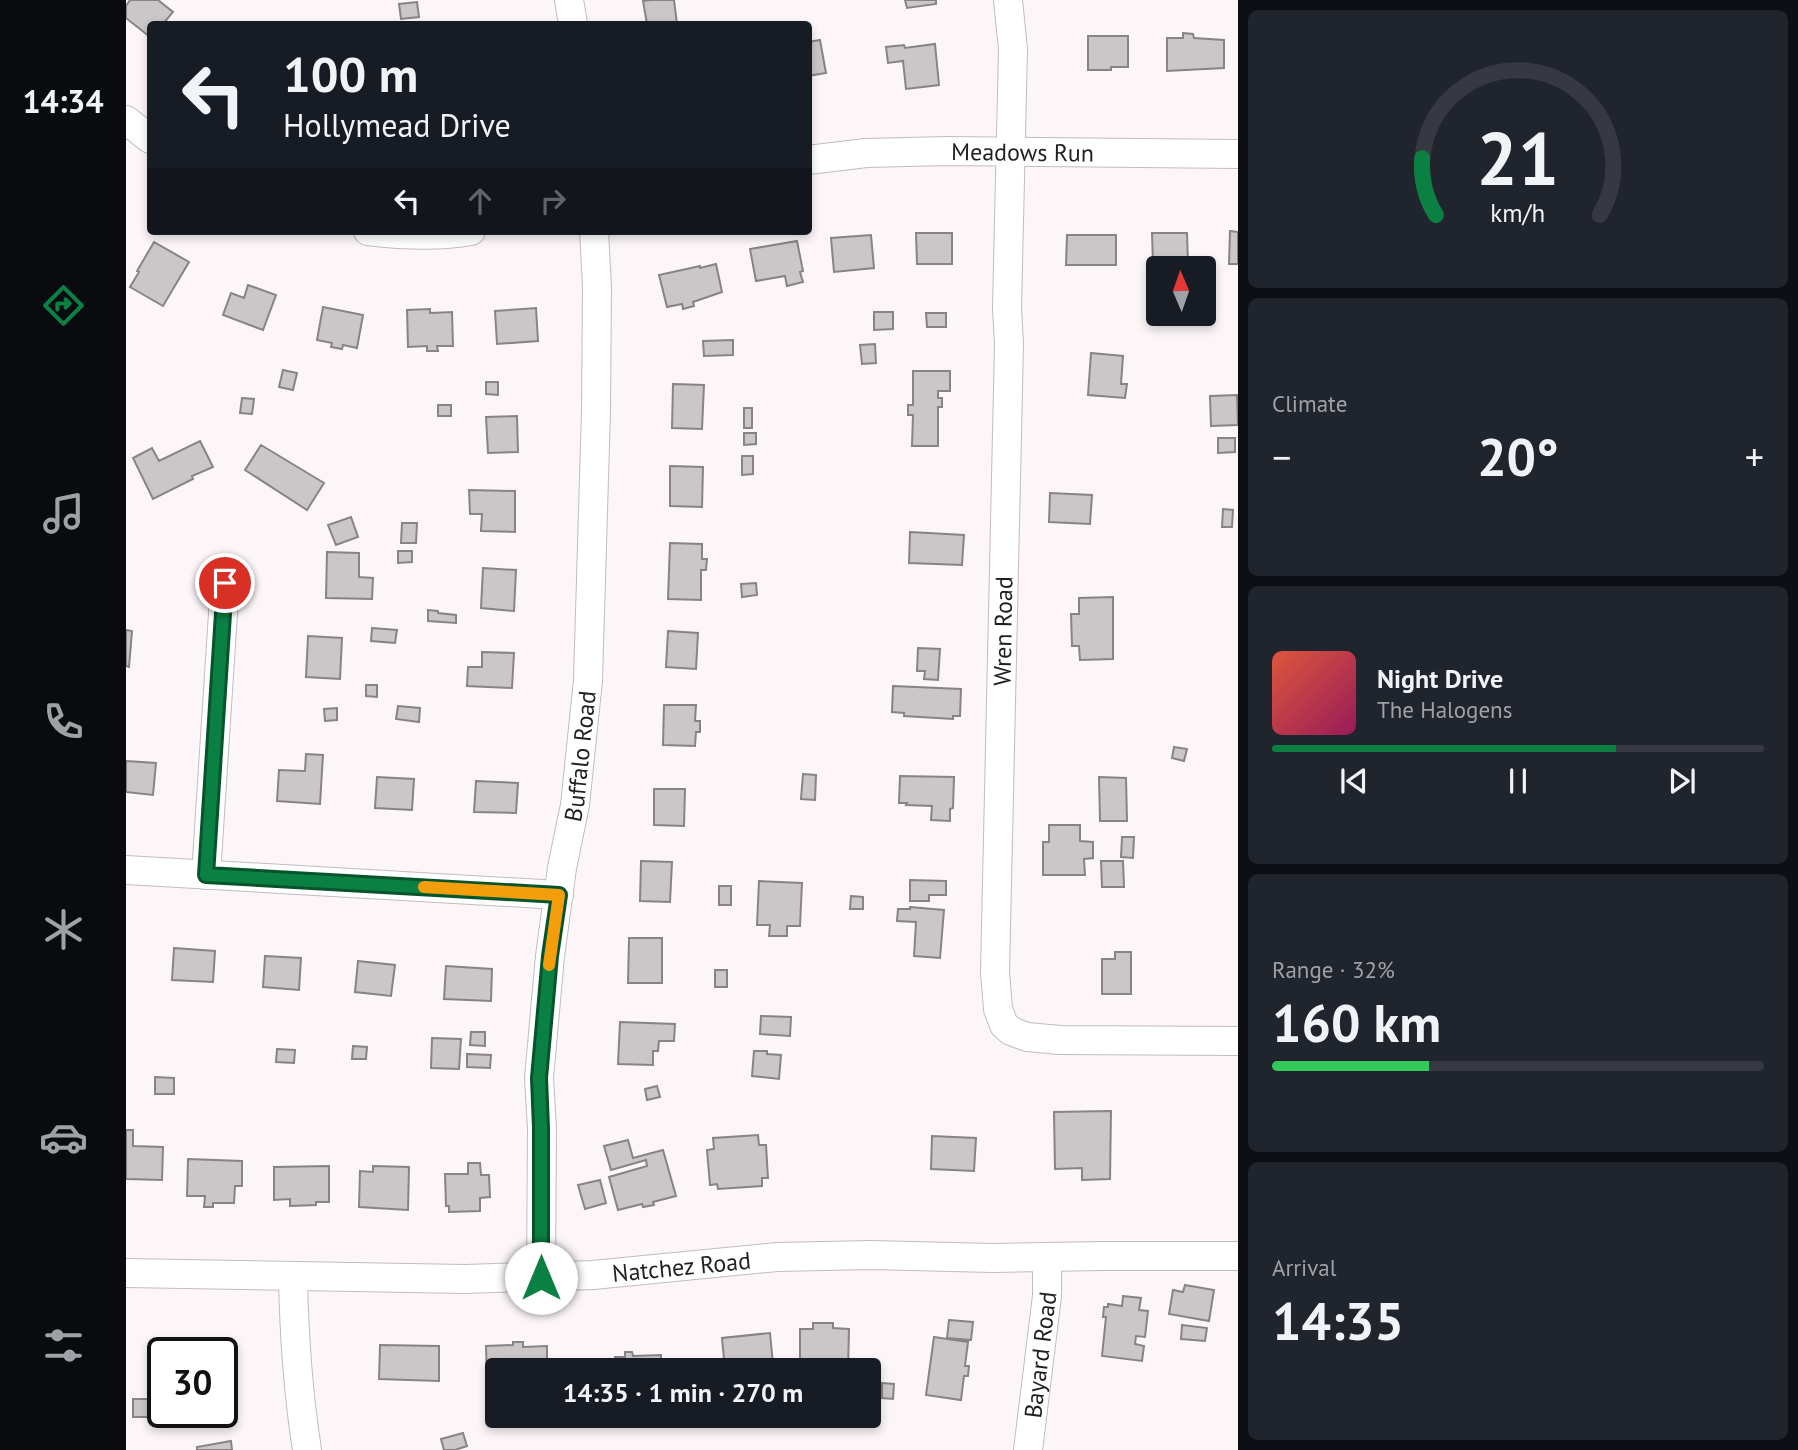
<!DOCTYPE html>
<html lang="en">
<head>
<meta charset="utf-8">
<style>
  :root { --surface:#171b24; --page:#20242c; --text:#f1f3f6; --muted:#9ea1a6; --line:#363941; --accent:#0b8043 }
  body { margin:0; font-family:"PT Sans",sans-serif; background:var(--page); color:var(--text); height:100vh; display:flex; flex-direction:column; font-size:26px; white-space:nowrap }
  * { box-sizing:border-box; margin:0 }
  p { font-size:23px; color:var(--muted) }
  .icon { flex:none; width:38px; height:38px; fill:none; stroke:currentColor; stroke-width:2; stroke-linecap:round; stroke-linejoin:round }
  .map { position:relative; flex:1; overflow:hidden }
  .sheet { display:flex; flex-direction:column; gap:10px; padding:10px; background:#0d0f14; width:560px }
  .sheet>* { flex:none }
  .guide { position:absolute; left:21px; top:21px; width:665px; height:214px; border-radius:7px; box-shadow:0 4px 10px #0003; background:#171b24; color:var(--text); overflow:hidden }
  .needle { width:46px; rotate:358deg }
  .controls { position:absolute; left:1020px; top:256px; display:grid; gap:14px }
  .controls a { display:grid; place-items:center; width:70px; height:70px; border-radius:7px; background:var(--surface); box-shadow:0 4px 10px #0003; font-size:35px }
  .speed { position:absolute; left:21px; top:1337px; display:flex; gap:14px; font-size:35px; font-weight:700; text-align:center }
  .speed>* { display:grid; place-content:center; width:91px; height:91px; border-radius:50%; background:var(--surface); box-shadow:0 4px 10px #0003; line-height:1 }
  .speed .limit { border:4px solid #111; border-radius:10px; background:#fff; color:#111 }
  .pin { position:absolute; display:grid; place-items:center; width:60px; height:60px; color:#fff; margin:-30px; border:4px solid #fff; border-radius:50%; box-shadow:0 2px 7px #0007 }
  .me { position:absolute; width:77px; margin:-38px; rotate:0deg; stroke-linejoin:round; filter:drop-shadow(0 0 5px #0008) }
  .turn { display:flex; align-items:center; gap:24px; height:147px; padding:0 21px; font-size:32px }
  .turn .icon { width:91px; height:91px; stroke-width:2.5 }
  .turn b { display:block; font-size:49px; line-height:60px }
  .lanes { display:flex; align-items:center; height:66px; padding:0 21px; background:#0003; justify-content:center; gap:35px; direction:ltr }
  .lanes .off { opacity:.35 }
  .big { font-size:52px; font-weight:800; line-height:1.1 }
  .sheet .widget { flex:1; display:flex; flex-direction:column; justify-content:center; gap:10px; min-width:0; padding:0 24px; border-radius:10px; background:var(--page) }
  .sheet .dial { align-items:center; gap:0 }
  .dial svg { height:182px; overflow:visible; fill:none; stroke:var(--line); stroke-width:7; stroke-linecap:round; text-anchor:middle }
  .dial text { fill:var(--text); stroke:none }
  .song { display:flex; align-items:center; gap:21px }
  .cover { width:84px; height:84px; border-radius:10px; background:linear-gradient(135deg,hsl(10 70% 55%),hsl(330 70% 35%)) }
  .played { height:7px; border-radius:4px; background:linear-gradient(90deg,var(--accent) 70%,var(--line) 70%) }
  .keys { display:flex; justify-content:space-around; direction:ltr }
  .heat { display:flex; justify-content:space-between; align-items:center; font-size:38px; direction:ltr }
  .charge { height:10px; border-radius:5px; background:linear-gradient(90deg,#34c759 32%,var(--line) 0) }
  .trip { position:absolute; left:359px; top:1358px; width:396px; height:70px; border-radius:7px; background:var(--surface); box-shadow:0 4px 10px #0003; font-weight:800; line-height:70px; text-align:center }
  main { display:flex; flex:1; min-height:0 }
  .dock { display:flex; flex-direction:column; width:126px; justify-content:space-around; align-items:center; background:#090b0e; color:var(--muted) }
  .dock .icon { width:49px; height:49px }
  .dock .active { color:var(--accent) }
  .dock b { font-size:32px; color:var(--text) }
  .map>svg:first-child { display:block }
</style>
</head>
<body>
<main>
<nav class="dock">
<b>14:34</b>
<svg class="icon active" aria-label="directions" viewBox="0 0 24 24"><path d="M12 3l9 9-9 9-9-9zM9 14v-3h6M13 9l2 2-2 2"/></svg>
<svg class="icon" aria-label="music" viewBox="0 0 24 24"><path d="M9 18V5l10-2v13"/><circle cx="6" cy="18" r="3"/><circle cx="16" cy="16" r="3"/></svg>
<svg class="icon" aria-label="phone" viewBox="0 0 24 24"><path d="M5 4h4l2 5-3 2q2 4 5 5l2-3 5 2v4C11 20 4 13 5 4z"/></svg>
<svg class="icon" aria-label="climate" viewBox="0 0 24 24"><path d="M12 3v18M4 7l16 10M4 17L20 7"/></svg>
<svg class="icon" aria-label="car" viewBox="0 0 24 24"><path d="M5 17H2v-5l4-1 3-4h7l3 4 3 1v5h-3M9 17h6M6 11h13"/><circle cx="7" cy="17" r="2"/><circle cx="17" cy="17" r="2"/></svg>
<svg class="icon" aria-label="filters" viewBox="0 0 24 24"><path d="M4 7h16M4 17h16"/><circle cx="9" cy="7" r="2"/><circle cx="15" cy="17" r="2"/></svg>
</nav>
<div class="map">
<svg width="1112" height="1450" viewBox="0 0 1112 1450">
  <rect width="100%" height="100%" fill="#fcf6f9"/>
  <path fill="#cbc6c8" stroke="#888385" stroke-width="2" d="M4,0H32L47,12L37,24H24V37L0,18V6Z
    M526,0H548L551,24H521L517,1Z
    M779,0H810V4L781,8Z
    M291,2L293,17L275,19L273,4Z
    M1057,33L1067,34L1068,38L1098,40V68L1041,71V38H1057Z
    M962,36H1002V67H985V70H962Z
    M694,40L700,73L682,76V42Z
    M809,44L813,85L780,89L777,61L762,63L760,47L778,45L779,48Z
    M1104,231L1112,232V264H1103Z
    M790,233H826V264H791Z
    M1026,233H1061L1062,263L1027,264Z
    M745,235L748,268L708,272L705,238Z
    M941,235H990V265H940Z
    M671,241L677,271L674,272L677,282L661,286L659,276L630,281L624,249Z
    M28,242L63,262L37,306L4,287L13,272L11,271Z
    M590,264L596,292L567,302L568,306L557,309L556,304L541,307L533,275L574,266V268Z
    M122,285L150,295L137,330L97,315L105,293L118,298Z
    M197,307L237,315L231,348L217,345L216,349L205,347L206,343L191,340Z
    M410,308L412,341L371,344L369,311Z
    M304,309V313L326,312L327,346H311L312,351H301V346L282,347L281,310Z
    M748,312H767V329L748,330Z
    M800,313H820V327H801Z
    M607,340V355L578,356L577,341Z
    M749,344L750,363L736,364L734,345Z
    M965,353L997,356L995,384H1001L999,398L962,395Z
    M157,370L171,373L167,390L153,387Z
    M787,371H824V391H812V398H816V407H812V446H786L787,415H782V405H787Z
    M360,382H372V395L360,394Z
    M547,384L578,385L576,429L546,428Z
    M1111,395L1112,425L1085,426L1084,396Z
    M116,398L128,399L126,414L114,413Z
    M312,405H325V416H312Z
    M618,408H626V428H618Z
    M391,416L392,452L362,453L360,417Z
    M618,433H630V444L618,445Z
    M1092,438H1109V452L1092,453Z
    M74,441L87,467L66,476L67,479L27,499L7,458L26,448L33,461Z
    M135,445L198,483L181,510L119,470Z
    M616,456H627V474L616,475Z
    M544,466L577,467L576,507L544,506Z
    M343,490L389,491V532L355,531L356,514H344Z
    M924,493L966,495L964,524L923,522Z
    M1097,509L1107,510L1106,527H1096Z
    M225,517L232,537L210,545L202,525Z
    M276,523H291L290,543H275Z
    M784,532L838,535L836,565L783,563Z
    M544,543L576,544V559H581L580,570H575V600L542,599Z
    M272,551H286V562L272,563Z
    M201,552L233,553V577L247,578L246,599L200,598Z
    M357,568L390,570L388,611L355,608Z
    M630,583L631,595L616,597L615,584Z
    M987,597V659L954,660L953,646H946L945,614H953V598Z
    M302,610L312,611V613L330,615V623L302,621Z
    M246,628L271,630L269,643L245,641Z
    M0,630L6,631L3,667L0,666Z
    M542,631L572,633L570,669L540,667Z
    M182,636L216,638L214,679L180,677Z
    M792,648L814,649L812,680L798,679L799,671H791Z
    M356,652L388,653L386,688L341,686L342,667H356Z
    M240,685H251V697L240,696Z
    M767,686L835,689L834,716H827V719L778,716V713L766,712Z
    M538,705H570L569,721H574V732H570L569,746L537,745Z
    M272,706L294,708L293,722L270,719Z
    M211,708V720L199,721L198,709Z
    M1048,747L1061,749L1058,761L1046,758Z
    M180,754L197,755L194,804L151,801L153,770L179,771Z
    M0,761L30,763L27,795L0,792Z
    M677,774L690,775L689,800L675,799Z
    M774,776L828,777L827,808L824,809V821L805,820L806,806L780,805L781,803H773Z
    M251,777L288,779L286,810L249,808Z
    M973,777L1000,778L1001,821H974Z
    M350,781L392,783L390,813L348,812Z
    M528,789H559L558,826L528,825Z
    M923,825H954V841L967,842V858L958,859L959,875H917V842H923Z
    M996,837H1008L1007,858L995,857Z
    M515,861L546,862L544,902L514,901Z
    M975,861H997L998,887H976Z
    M784,880L820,881V895H803V901H784Z
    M633,881L676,883L674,926H661V936H643L644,925H631Z
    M593,886H605V905H593Z
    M725,896L737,897V909H724Z
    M784,907L818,910L814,958L788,956L790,922L771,921L772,909H784Z
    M503,938H536V983H502Z
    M48,948L89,951L87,982L46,980Z
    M989,952H1005V994H976V959H989Z
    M139,956L175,958L173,990L137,987Z
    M232,961L269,965L265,996L229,992Z
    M320,966L366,969L365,1001L318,999Z
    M589,970H601V987H589Z
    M635,1016L665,1017L664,1036L634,1034Z
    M494,1022L549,1024L548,1041H533L532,1051H527V1065L492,1064Z
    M345,1032H359V1046L344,1045Z
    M306,1038L335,1039L333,1069L305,1068Z
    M227,1046L241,1047L240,1059H226Z
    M151,1049L169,1050L168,1063L150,1062Z
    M628,1051H641V1054L655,1055L653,1079L626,1076Z
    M341,1054L365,1055L364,1068L341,1067Z
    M29,1077L48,1078V1094H29Z
    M531,1086L534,1097L521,1100L519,1089Z
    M985,1111L984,1179L956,1180V1168L929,1169L928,1112Z
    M0,1130H7V1146L37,1147L36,1180L0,1179Z
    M632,1135L633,1145H640L642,1178H636V1186L592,1189L591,1184L584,1185L581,1150L588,1149L587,1138Z
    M806,1136L850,1138L848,1171L805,1169Z
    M502,1140L507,1158L537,1150L550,1196L527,1202L528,1205L517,1207L516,1204L492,1210L483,1177L521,1166L520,1160L485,1170L478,1146Z
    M62,1159L116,1161V1186H109L108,1203H87V1207H78L79,1196H61Z
    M342,1163H354L355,1175H363L364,1197L354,1198V1211L323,1212V1206H320L319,1174H342Z
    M203,1166V1202H190V1205L164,1206V1199L148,1200V1167Z
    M247,1166L283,1167L282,1210L233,1207L234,1171L247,1172Z
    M474,1180L480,1203L459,1209L452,1185Z
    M1059,1285L1088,1290L1083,1321L1043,1314L1047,1290L1057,1292Z
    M997,1296L1015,1298L1013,1310L1022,1311L1019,1337L1010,1336L1009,1344L1018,1346L1016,1361L976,1356L980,1317H977L978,1307H982V1304L996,1306Z
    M823,1320L847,1322L845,1340L821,1338Z
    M687,1323H707V1328L723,1329L722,1370H694V1366H674V1329H687Z
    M1056,1325L1081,1328L1079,1341L1055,1339Z
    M644,1333L647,1364L629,1366V1370H599L596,1338Z
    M808,1337L842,1342L839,1366H843L842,1376H838L835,1400L800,1395Z
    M57,1342L95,1343L94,1353H53V1347L57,1348Z
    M387,1342H397V1347L421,1346V1370H371V1381H361L360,1346L387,1345Z
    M254,1345L313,1346V1381L253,1379Z
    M499,1352H506L507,1356L535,1355V1370H490L489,1357H499Z
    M756,1383L768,1384L767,1399L756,1398Z
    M7,1399H23L24,1413L21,1417H7Z
    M337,1433L341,1446L329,1450H318L315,1439Z
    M105,1441L106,1450H71V1447Z"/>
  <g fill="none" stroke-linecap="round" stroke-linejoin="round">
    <defs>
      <g id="minor">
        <path d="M443,0L447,24"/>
        <path d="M882,0L887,49L881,308L883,344L869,972L872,1009L878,1025L885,1031L901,1037L934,1040L1112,1041"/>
        <path d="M0,120L24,139"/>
        <path id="s1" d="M682,160L740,153L820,151L1112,154"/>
        <path d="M242,231C275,235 312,237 345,231"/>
        <path d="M0,870L433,895"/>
        <path d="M80,875L99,583"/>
        <path id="s2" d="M0,1273L339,1279L467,1275L651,1257L745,1255L867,1258L977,1256H1112"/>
        <path d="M167,1276C168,1335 172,1392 181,1450"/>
        <path id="s3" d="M415,1278L416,1128L413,1078L424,956L436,868L449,805L462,680L470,411L471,287L468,231"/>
        <path id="s4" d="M902,1450L921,1296V1257"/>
      </g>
    </defs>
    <use href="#minor" stroke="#c2bcbf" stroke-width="30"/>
    <use href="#minor" stroke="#fff" stroke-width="28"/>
  </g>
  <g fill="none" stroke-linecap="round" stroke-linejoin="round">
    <defs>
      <path id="route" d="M99,583L80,875L433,895L424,956L413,1078L415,1128V1278"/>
    </defs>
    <use href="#route" stroke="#07532c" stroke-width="18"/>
    <use href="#route" stroke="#0b8043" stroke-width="12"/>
    <path stroke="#f59e0b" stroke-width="12" d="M298,887L433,895L423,965"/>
  </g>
  <g text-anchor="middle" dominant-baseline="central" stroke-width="6" stroke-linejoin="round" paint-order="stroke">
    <g font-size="24" fill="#211f20" stroke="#fff">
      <text stroke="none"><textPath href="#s1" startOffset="215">Meadows Run</textPath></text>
      <text transform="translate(877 631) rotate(-89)">Wren Road</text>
      <text stroke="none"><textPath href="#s3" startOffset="525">Buffalo Road</textPath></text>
      <text stroke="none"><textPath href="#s2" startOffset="556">Natchez Road</textPath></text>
      <text stroke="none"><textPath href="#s4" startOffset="96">Bayard Road</textPath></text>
    </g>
  </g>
</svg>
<div class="controls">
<a><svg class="needle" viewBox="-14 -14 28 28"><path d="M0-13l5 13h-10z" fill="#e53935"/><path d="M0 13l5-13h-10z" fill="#9ea1a6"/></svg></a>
</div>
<div class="speed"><div class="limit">30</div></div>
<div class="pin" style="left:99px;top:583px;background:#d93025"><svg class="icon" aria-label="arrive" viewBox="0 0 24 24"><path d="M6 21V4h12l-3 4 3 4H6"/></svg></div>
<svg class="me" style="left:415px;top:1278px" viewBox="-20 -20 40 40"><circle r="19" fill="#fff"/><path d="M0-13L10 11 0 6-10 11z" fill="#0b8043"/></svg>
<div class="trip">14:35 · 1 min · 270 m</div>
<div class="guide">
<div class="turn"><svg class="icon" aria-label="left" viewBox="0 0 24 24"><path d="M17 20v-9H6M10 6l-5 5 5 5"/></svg><div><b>100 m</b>Hollymead Drive</div></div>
<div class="lanes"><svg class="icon" aria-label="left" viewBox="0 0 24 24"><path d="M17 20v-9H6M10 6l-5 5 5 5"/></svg><svg class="icon off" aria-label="ahead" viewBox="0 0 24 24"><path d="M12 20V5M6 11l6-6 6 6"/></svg><svg class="icon off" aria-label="right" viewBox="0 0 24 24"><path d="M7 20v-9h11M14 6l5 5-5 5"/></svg></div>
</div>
</div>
<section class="sheet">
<div class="widget dial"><svg viewBox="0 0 100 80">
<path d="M14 69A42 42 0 1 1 86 69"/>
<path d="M14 69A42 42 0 0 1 8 44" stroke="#0b8043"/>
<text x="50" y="56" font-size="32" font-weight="700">21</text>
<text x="50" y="72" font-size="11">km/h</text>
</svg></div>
<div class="widget"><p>Climate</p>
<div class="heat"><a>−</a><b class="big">20°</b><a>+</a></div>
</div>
<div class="widget">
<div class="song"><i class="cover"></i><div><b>Night Drive</b><p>The Halogens</p></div></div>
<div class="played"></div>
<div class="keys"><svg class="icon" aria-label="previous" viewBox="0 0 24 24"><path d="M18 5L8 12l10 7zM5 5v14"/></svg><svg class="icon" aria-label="pause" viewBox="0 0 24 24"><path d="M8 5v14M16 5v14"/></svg><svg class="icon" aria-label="next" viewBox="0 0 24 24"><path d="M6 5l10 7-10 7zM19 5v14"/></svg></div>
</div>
<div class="widget"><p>Range · 32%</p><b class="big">160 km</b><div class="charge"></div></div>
<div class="widget"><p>Arrival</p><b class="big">14:35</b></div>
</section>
</main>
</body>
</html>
